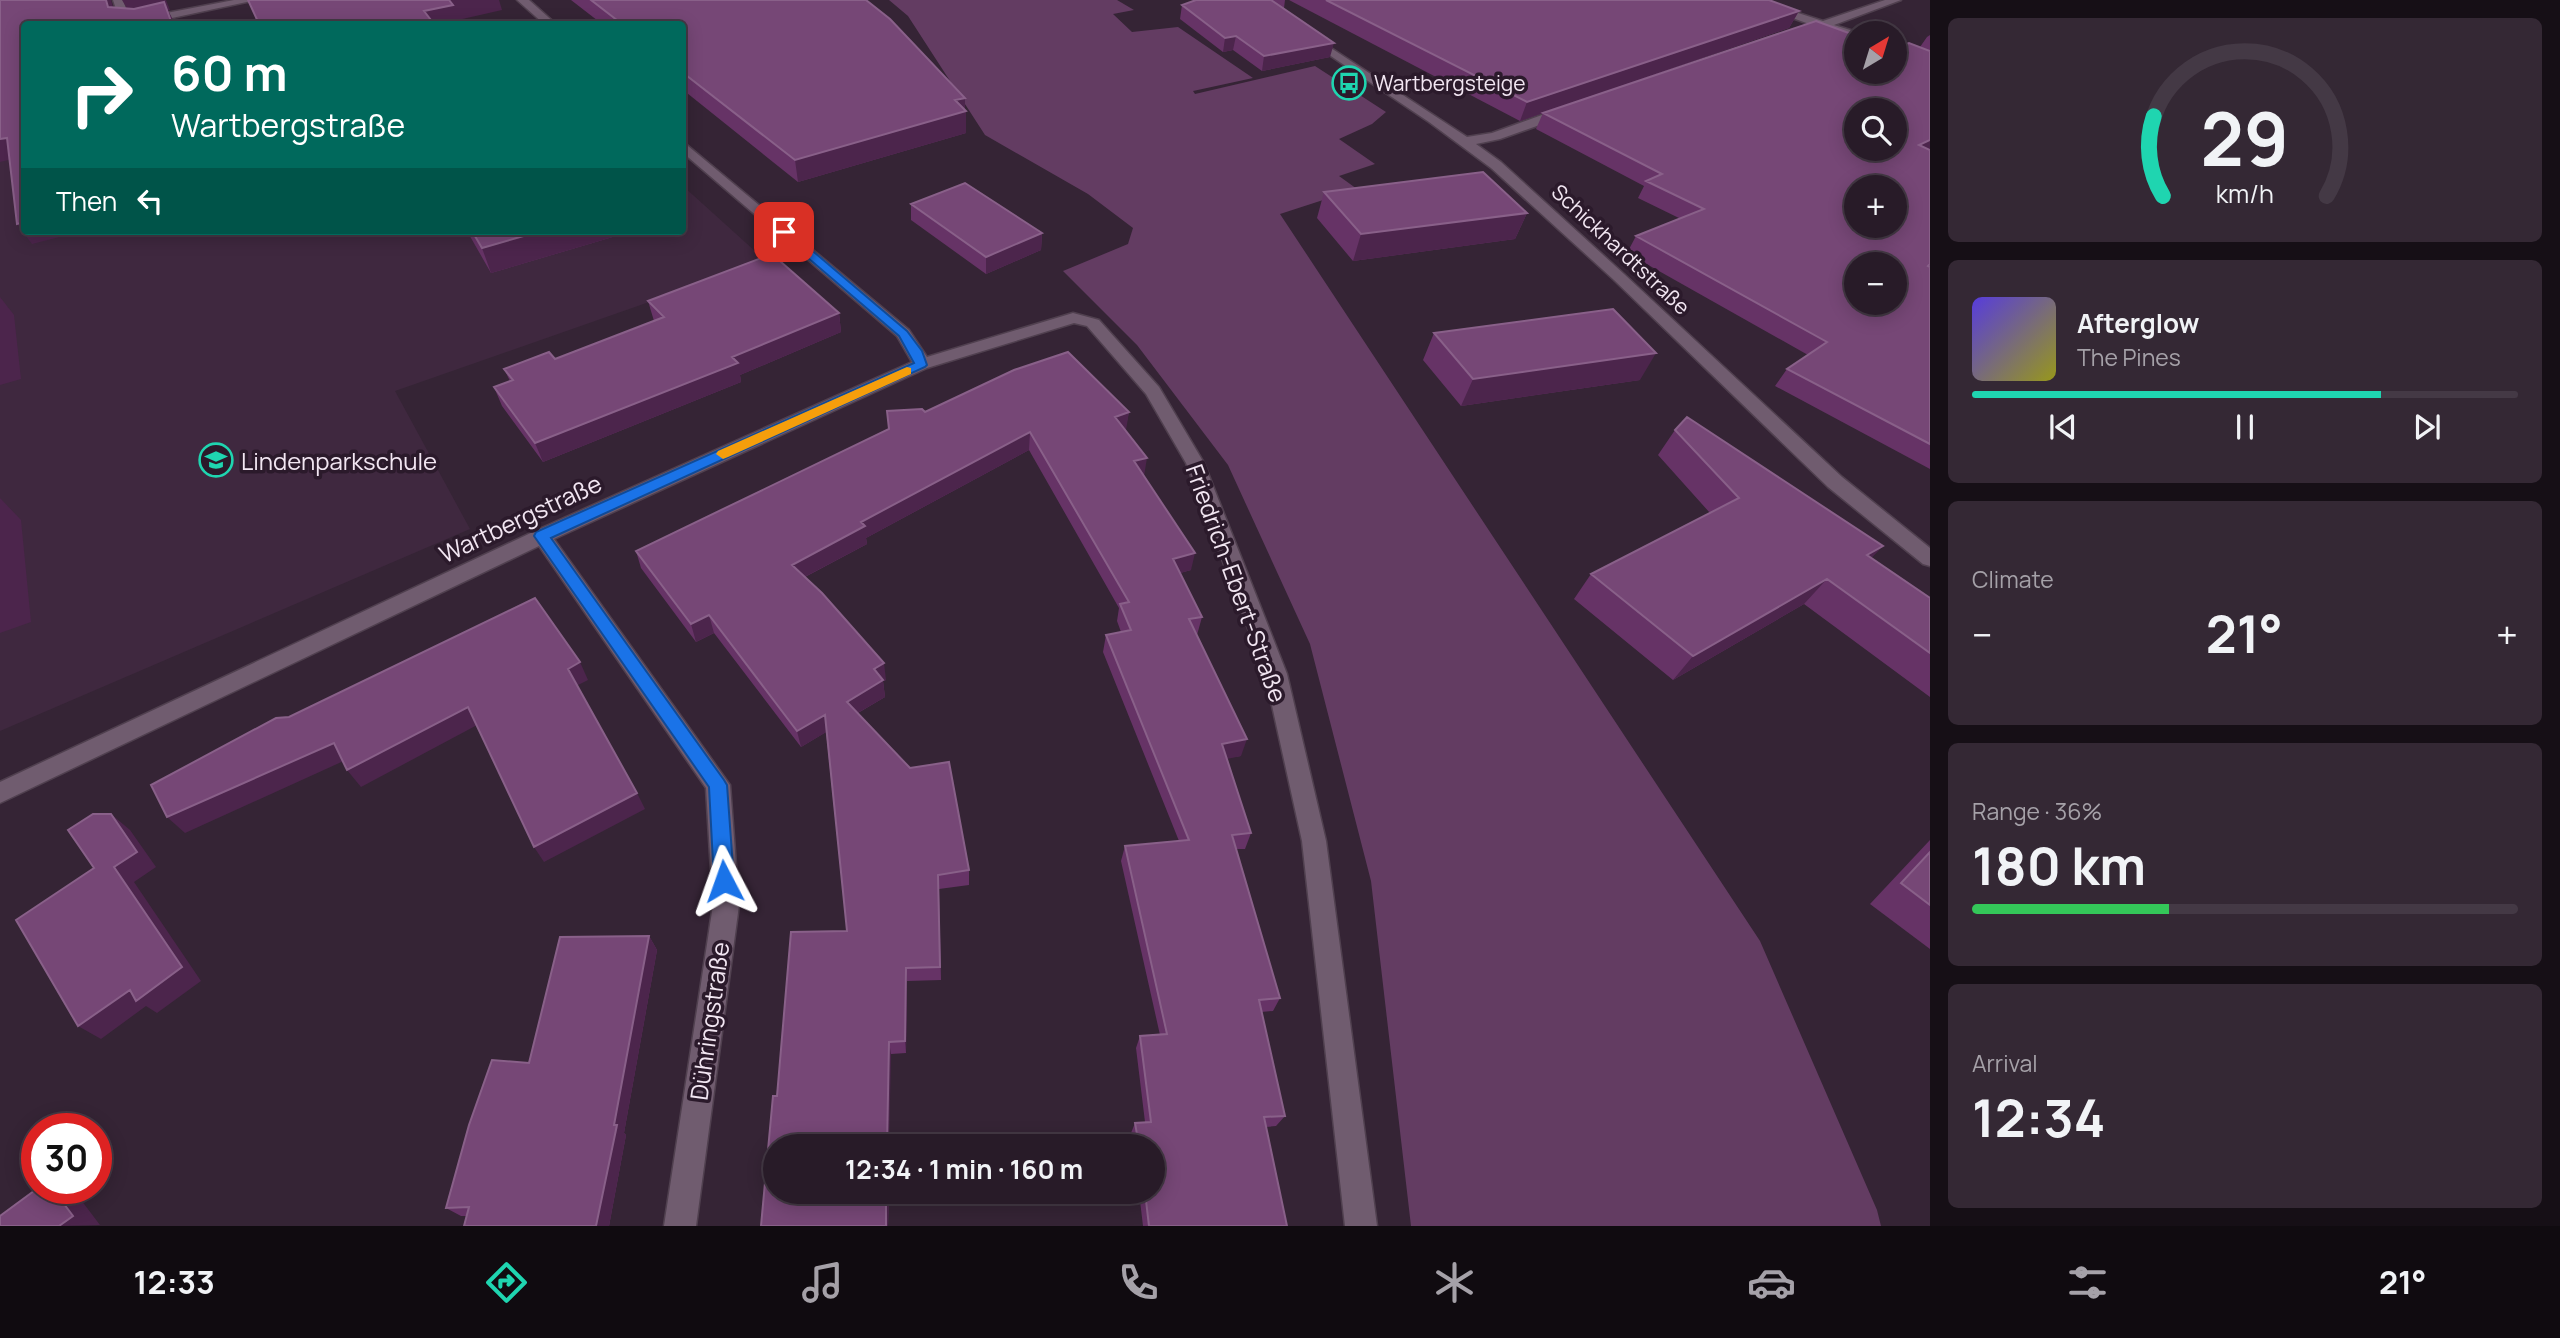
<!DOCTYPE html>
<html lang="en">
<head>
<meta charset="utf-8">
<style>
  :root { --surface:#281b28; --page:#342834; --text:#f1f3f6; --muted:#a5a1a8; --line:#443945; --accent:#1fd5b0 }
  body { margin:0; font-family:Manrope,sans-serif; background:var(--page); color:var(--text); height:100vh; display:flex; flex-direction:column; font-size:26px; white-space:nowrap }
  * { box-sizing:border-box; margin:0 }
  p { font-size:23px; color:var(--muted) }
  .icon { flex:none; width:38px; height:38px; fill:none; stroke:currentColor; stroke-width:2; stroke-linecap:round; stroke-linejoin:round }
  .map { position:relative; flex:1; overflow:hidden }
  .side { display:flex; flex-direction:column; gap:18px; padding:18px; background:#160f16; width:630px }
  .side>* { flex:none }
  .banner { position:absolute; left:21px; top:21px; width:665px; height:214px; border-radius:7px; box-shadow:0 4px 18px #0003,0 0 0 2px var(--line); background:#00695c; color:#fff; overflow:hidden }
  .needle { width:46px; rotate:38deg }
  .tools { position:absolute; left:1844px; top:21px; display:grid; gap:14px }
  .tools a { display:grid; place-items:center; width:63px; height:63px; border-radius:50%; background:var(--surface); box-shadow:0 4px 18px #0003,0 0 0 2px var(--line); font-size:35px }
  .speed { position:absolute; left:21px; top:1113px; display:flex; gap:14px; font-size:35px; font-weight:700; text-align:center }
  .speed>* { display:grid; place-content:center; width:91px; height:91px; border-radius:50%; background:var(--surface); box-shadow:0 4px 18px #0003,0 0 0 2px var(--line); line-height:1 }
  .speed .limit { border:10px solid #d22; background:#fff; color:#111 }
  .pin { position:absolute; display:grid; place-items:center; width:60px; height:60px; color:#fff; margin:-30px; border-radius:14px; box-shadow:0 4px 10px #0006 }
  .me { position:absolute; width:77px; margin:-38px; rotate:356deg; stroke-linejoin:round; filter:drop-shadow(0 0 5px #0008) }
  .turn { display:flex; align-items:center; gap:24px; height:147px; padding:0 35px; font-size:32px }
  .turn .icon { width:91px; height:91px; stroke-width:2.5 }
  .turn b { display:block; font-size:49px; line-height:60px }
  .then { display:flex; align-items:center; height:66px; padding:0 35px; background:#0003; gap:14px; font-size:26px }
  .big { font-size:52px; font-weight:700; line-height:1.1 }
  .side .tile { flex:1; display:flex; flex-direction:column; justify-content:center; gap:10px; min-width:0; padding:0 24px; border-radius:10px; background:var(--page) }
  .side .dial { align-items:center; gap:0 }
  .dial svg { height:182px; overflow:visible; fill:none; stroke:var(--line); stroke-width:7; stroke-linecap:round; text-anchor:middle }
  .dial text { fill:var(--text); stroke:none }
  .song { display:flex; align-items:center; gap:21px }
  .cover { width:84px; height:84px; border-radius:10px; background:linear-gradient(135deg,hsl(250 70% 55%),hsl(60 70% 35%)) }
  .played { height:7px; border-radius:4px; background:linear-gradient(90deg,var(--accent) 75%,var(--line) 75%) }
  .keys { display:flex; justify-content:space-around; direction:ltr }
  .heat { display:flex; justify-content:space-between; align-items:center; font-size:38px; direction:ltr }
  .charge { height:10px; border-radius:5px; background:linear-gradient(90deg,#34c759 36%,var(--line) 0) }
  .trip { position:absolute; left:763px; top:1134px; width:402px; height:70px; border-radius:35px; background:var(--surface); box-shadow:0 4px 18px #0003,0 0 0 2px var(--line); font-weight:700; line-height:70px; text-align:center }
  .dock { display:flex; height:112px; justify-content:space-around; align-items:center; background:#100b10; color:var(--muted) }
  .dock .icon { width:49px; height:49px }
  .dock .current { color:var(--accent) }
  .dock b { font-size:32px; color:var(--text) }
  main { display:flex; flex:1; min-height:0 }
  .map>svg:first-child { display:block }
</style>
</head>
<body>
<main>
<div class="map">
<svg width="1930" height="1226" viewBox="0 0 1930 1226">
  <rect width="100%" height="100%" fill="#352435"/>
  <path fill="#3f283f" d="M24,123V231H682L683,186L766,261L395,391L470,529L0,731V129Z"/>
  <path fill="#633c62" d="M889,0H1117L1134,10L1113,14L1132,32L1178,27L1253,78L1193,91L1195,94L1315,66L1386,112L1372,124L1339,139L1375,164L1339,176L1357,189L1280,214L1760,941L1877,1210L1881,1226H1411L1371,881L1310,644L1228,465L1137,345L1063,271L1128,244L1133,228L1088,194L985,135L908,16Z"/>
  <g fill="none" stroke-linecap="round" stroke-linejoin="round">
    <defs>
      <path id="minor" d="M113,0H123L130,20L234,0H256L144,24H121Z
        M517,0H529L556,24H544Z
        M1742,0H1758L1823,21L1885,0H1901L1834,25L1860,33H1857V39L1823,29L1795,35V31L1812,25Z
        M1308,33L1467,137L1492,133L1561,108H1571V114L1500,139L1476,144L1501,162L1624,274L1842,477L1930,548V566L1923,564L1828,487L1614,280L1491,168L1429,122L1304,38L1302,36Z
        M682,141L909,330L927,357L1073,313L1099,320L1159,387L1204,463L1287,674L1326,841L1377,1226H1345L1302,841L1265,674L1186,463L1146,394L1087,326L1074,323L927,368L554,539L730,785L739,905L696,1226H664L713,905L706,788L539,546L0,803V782L535,531L912,362L897,336L682,152Z"/>
    </defs>
    <use href="#minor" stroke="#50404f" stroke-width="3"/>
    <use href="#minor" fill="#705c6f" fill-rule="evenodd"/>
  </g>
  <path fill="#636" d="M571,0H866L966,111V133L798,182L682,89V24H602Z
    M1196,0H1285L1284,8L1330,57L1262,71L1233,50L1223,52L1180,19L1182,5Z
    M1289,0H1769L1799,11L1789,28L1520,121Z
    M1930,35V469L1775,386L1787,369L1808,355L1627,253L1636,236L1681,219L1638,198L1644,186L1536,129L1543,113L1857,72L1920,47L1927,37Z
    M1324,192L1527,213L1515,239L1353,261L1317,218Z
    M911,204L1042,233L1041,250L986,274L911,220Z
    M467,231H633L491,273Z
    M648,301L839,313L841,332L740,375L741,382L543,462L502,406L494,387L510,381L504,369L555,359L654,321Z
    M1434,333L1640,380L1461,406L1423,360Z
    M887,411L1129,412L1125,430L1143,476L1191,570L1180,573L1202,617L1197,635L1241,756L1227,758L1251,833L1245,849H1236L1280,998L1273,1011L1261,1012L1285,1116L1276,1126L1266,1127L1287,1226H1143L1139,1192H1153V1146H1133L1131,1133L1135,1123L1145,1122L1136,1048L1140,1036L1160,1035L1121,861L1125,846L1179,841L1103,652L1106,635L1121,632L1117,621L1119,608L1029,450L866,538L867,544L805,577L886,680L883,681L885,697L858,713L969,870V885L939,889L941,980L907,981L906,1053L891,1054L775,1192H889L888,1226H761L777,1096L847,931L826,732L801,747L714,633L696,642L641,568L636,551L889,429Z
    M1675,430L1871,558L1930,598V697L1804,604L1673,680L1574,599L1591,574L1710,513L1658,455Z
    M1930,840V949L1870,904Z
    M649,936L657,950L624,1133L626,1135L609,1226H464L467,1216H461L446,1208L529,1063Z"/>
  <path fill="#4c254c" d="M106,0H111L118,24L108,7Z
    M122,0H166L170,10H168L175,24L132,17Z
    M448,0H499L502,10L458,20L460,24H429L424,11Z
    M1799,11L1789,28L1520,121L1527,102Z
    M1236,36L1233,50L1223,52L1225,38Z
    M1334,43L1330,57L1262,71L1264,56Z
    M965,98V111H966V133L798,182L795,160L955,100Z
    M7,138L21,157L0,162V139Z
    M1930,140V152L1919,145Z
    M1527,213L1515,239L1353,261L1361,234Z
    M24,222V231H83L32,244L17,224Z
    M541,231H633L491,273L482,248Z
    M1042,233L1041,250L986,274V257Z
    M0,297L14,315L21,379L0,385Z
    M839,313L841,332L740,375L741,382L543,462L535,443L732,357Z
    M1656,353L1640,380L1461,406L1473,379Z
    M1129,412L1126,430L1113,435L1115,417Z
    M1030,432L1029,450L866,538L867,544L795,582L792,565L861,522Z
    M1147,458L1144,476L1134,461Z
    M0,498L21,520L31,622L0,633Z
    M1883,546L1859,571L1867,555Z
    M1195,553L1191,570L1169,576L1173,559Z
    M1827,579L1804,604L1673,680L1693,656Z
    M709,615L714,633L696,642L691,624Z
    M580,662L588,680L576,686L568,669Z
    M884,663L886,680L883,681L885,697L849,718L847,702L874,669Z
    M468,707L479,724L361,787L347,770Z
    M825,715L828,731L801,747L797,731Z
    M1247,739L1241,756L1217,761L1222,744Z
    M334,743L348,759L185,833L167,817Z
    M637,793L645,809L544,862L534,847Z
    M111,814L130,830L156,867L134,882L201,981L157,1013L146,1006L101,1039L78,1026L114,867Z
    M649,936L657,950L624,1133L626,1135L609,1226H596Z
    M906,968L907,981L906,1053L905,1041Z
    M889,1042L891,1054L889,1146H887Z
    M52,1188H65L75,1192L100,1225L59,1226Z
    M886,1192H889L888,1226H886Z"/>
  <path fill="#764776" stroke="#896089" stroke-width="2" fill-rule="evenodd" d="M0,0H106L108,7L134,9L164,2L172,24H24V222L17,224L7,138L0,139Z
    M248,0H449L453,5L424,11L434,24H259Z
    M591,0H866L890,19L965,98L955,100L966,111L795,160L682,72V24H622Z
    M1196,0H1271L1334,43L1264,56L1236,36L1225,38L1182,5Z
    M1326,0H1769L1799,11L1527,102Z
    M1816,21L1857,36V72H1895V48L1909,43L1930,51V140L1919,145L1930,150V264L1928,266L1930,267V444L1787,369L1827,342L1636,236L1704,209L1646,181L1662,174L1543,113ZM1857,110H1895V149H1857ZM1857,187H1895V226H1857ZM1857,264H1895V303H1857Z
    M1483,172L1527,213L1361,234L1324,192Z
    M965,183L1042,233L986,257L911,204Z
    M472,231H541L482,248Z
    M772,254L839,313L732,357L738,363L535,443L494,387L513,380L504,369L549,352L555,359L664,317L648,301Z
    M1613,309L1656,353L1473,379L1434,333Z
    M1068,352L1129,412L1115,417L1147,458L1134,461L1195,553L1173,559L1202,617L1189,619L1247,739L1222,744L1251,833L1232,835L1280,998L1259,1000L1285,1116L1264,1117L1287,1226H1149L1145,1192H1153V1146H1139L1135,1123L1151,1122L1140,1036L1167,1034L1125,846L1189,840L1106,635L1131,630L1120,604L1129,602L1030,432L861,522L865,526L792,565L822,593L884,663L874,669L883,680L847,702L910,768L949,762L969,870L938,875L940,967L906,968L905,1041L889,1042L887,1146H775V1192H886V1226H761L773,1096H777L791,932L847,931L825,715L797,731L709,615L691,624L636,551L889,429L887,411L922,409L925,412L1014,370Z
    M1687,417L1883,546L1867,555L1930,598V653L1827,579L1693,656L1591,574L1739,498L1675,430Z
    M535,598L580,662L568,669L637,793L534,847L468,707L347,770L334,743L167,817L151,785L276,718L289,717Z
    M93,814H111L137,852L114,867L182,967L136,1001L130,990L78,1026L16,920L94,868L68,830Z
    M1930,852V905L1901,883Z
    M649,936L614,1125H617L596,1226H464L469,1207L446,1208L469,1125L492,1060L529,1063L560,937Z
    M38,1188H52L73,1216L59,1226H0V1216Z"/>
  <path fill="#1a73e8" stroke="#114b97" stroke-width="2" d="M780,230H788L907,331L922,351L927,365L925,367L551,538L724,780L727,785L734,881L731,888L724,890L717,888L714,881L709,787L534,536L536,532L914,363L899,336L780,234Z"/>
  <path fill="#f59e0b" d="M907,367L911,368V374L728,457L723,459L716,454L718,451Z"/>
  <defs>
    <symbol id="bus-ring" viewBox="-11 -11 22 22"><circle r="9.5" fill="#2b1a2b" stroke="#1fd5b0" stroke-width="1.5"/><path d="M-5-6H5V4H4V6H2V4H-2V6H-4V4H-5ZM-3.5-4V0h7V-4ZM-3.5 1.2v1.5H-2V1.2ZM2 1.2v1.5H3.5V1.2Z" fill="#1fd5b0"/></symbol>
    <symbol id="school-ring" viewBox="-11 -11 22 22"><circle r="9.5" fill="#2b1a2b" stroke="#1fd5b0" stroke-width="1.5"/><path d="M0-5L7-2L0 1L-7-2ZM-4 1L0 2.5L4 1V4Q0 6-4 4Z" fill="#1fd5b0"/></symbol>
  </defs>
  <g fill-rule="evenodd">
    <use href="#bus-ring" x="1330" y="64" width="38" height="38"/>
    <use href="#school-ring" x="197" y="441" width="38" height="38"/>
  </g>
  <g text-anchor="middle" dominant-baseline="central" stroke-width="7" stroke-linejoin="round" paint-order="stroke">
    <g font-size="21" fill="#f2e6f2" stroke="#2b1a2b" text-anchor="start">
      <text x="1374" y="83">Wartbergsteige</text>
    </g>
    <g font-size="21" fill="#f2e6f2" stroke="#2b1a2b">
      <text transform="translate(1621 249) rotate(43)">Schickhardtstraße</text>
    </g>
    <g font-size="24" fill="#f2e6f2" stroke="#2b1a2b" text-anchor="start">
      <text x="241" y="460">Lindenparkschule</text>
    </g>
    <g font-size="24" fill="#f2e6f2" stroke="#2b1a2b">
      <text transform="translate(520 518) rotate(-25)">Wartbergstraße</text>
      <text transform="translate(1237 583) rotate(70)">Friedrich-Ebert-Straße</text>
      <text transform="translate(709 1021) rotate(-82)">Dühringstraße</text>
    </g>
  </g>
</svg>
<div class="tools">
<a><svg class="needle" viewBox="-14 -14 28 28"><path d="M0-13l5 13h-10z" fill="#e53935"/><path d="M0 13l5-13h-10z" fill="#a5a1a8"/></svg></a>
<a><svg class="icon" aria-label="search" viewBox="0 0 24 24"><circle cx="10" cy="10" r="6"/><path d="M15 15l6 6"/></svg></a>
<a>+</a>
<a>−</a>
</div>
<div class="speed"><div class="limit">30</div></div>
<div class="pin" style="left:784px;top:232px;background:#d93025"><svg class="icon" aria-label="arrive" viewBox="0 0 24 24"><path d="M6 21V4h12l-3 4 3 4H6"/></svg></div>
<svg class="me" style="left:724px;top:881px" viewBox="-20 -20 40 40"><path d="M0-17L14 15 0 8-14 15z" fill="#1a73e8" stroke="#fff" stroke-width="4"/></svg>
<div class="trip">12:34 · 1 min · 160 m</div>
<div class="banner">
<div class="turn"><svg class="icon" aria-label="right" viewBox="0 0 24 24"><path d="M7 20v-9h11M14 6l5 5-5 5"/></svg><div><b>60 m</b>Wartbergstraße</div></div>
<div class="then">Then<svg class="icon" aria-label="left" viewBox="0 0 24 24"><path d="M17 20v-9H6M10 6l-5 5 5 5"/></svg></div>
</div>
</div>
<section class="side">
<div class="tile dial"><svg viewBox="0 0 100 80">
<path d="M14 69A42 42 0 1 1 86 69"/>
<path d="M14 69A42 42 0 0 1 10 34" stroke="#1fd5b0"/>
<text x="50" y="56" font-size="32" font-weight="700">29</text>
<text x="50" y="72" font-size="11">km/h</text>
</svg></div>
<div class="tile">
<div class="song"><i class="cover"></i><div><b>Afterglow</b><p>The Pines</p></div></div>
<div class="played"></div>
<div class="keys"><svg class="icon" aria-label="previous" viewBox="0 0 24 24"><path d="M18 5L8 12l10 7zM5 5v14"/></svg><svg class="icon" aria-label="pause" viewBox="0 0 24 24"><path d="M8 5v14M16 5v14"/></svg><svg class="icon" aria-label="next" viewBox="0 0 24 24"><path d="M6 5l10 7-10 7zM19 5v14"/></svg></div>
</div>
<div class="tile"><p>Climate</p>
<div class="heat"><a>−</a><b class="big">21°</b><a>+</a></div>
</div>
<div class="tile"><p>Range · 36%</p><b class="big">180 km</b><div class="charge"></div></div>
<div class="tile"><p>Arrival</p><b class="big">12:34</b></div>
</section>
</main>
<nav class="dock">
<b>12:33</b>
<svg class="icon current" aria-label="directions" viewBox="0 0 24 24"><path d="M12 3l9 9-9 9-9-9zM9 14v-3h6M13 9l2 2-2 2"/></svg>
<svg class="icon" aria-label="music" viewBox="0 0 24 24"><path d="M9 18V5l10-2v13"/><circle cx="6" cy="18" r="3"/><circle cx="16" cy="16" r="3"/></svg>
<svg class="icon" aria-label="phone" viewBox="0 0 24 24"><path d="M5 4h4l2 5-3 2q2 4 5 5l2-3 5 2v4C11 20 4 13 5 4z"/></svg>
<svg class="icon" aria-label="climate" viewBox="0 0 24 24"><path d="M12 3v18M4 7l16 10M4 17L20 7"/></svg>
<svg class="icon" aria-label="car" viewBox="0 0 24 24"><path d="M5 17H2v-5l4-1 3-4h7l3 4 3 1v5h-3M9 17h6M6 11h13"/><circle cx="7" cy="17" r="2"/><circle cx="17" cy="17" r="2"/></svg>
<svg class="icon" aria-label="filters" viewBox="0 0 24 24"><path d="M4 7h16M4 17h16"/><circle cx="9" cy="7" r="2"/><circle cx="15" cy="17" r="2"/></svg>
<b>21°</b>
</nav>
</body>
</html>
